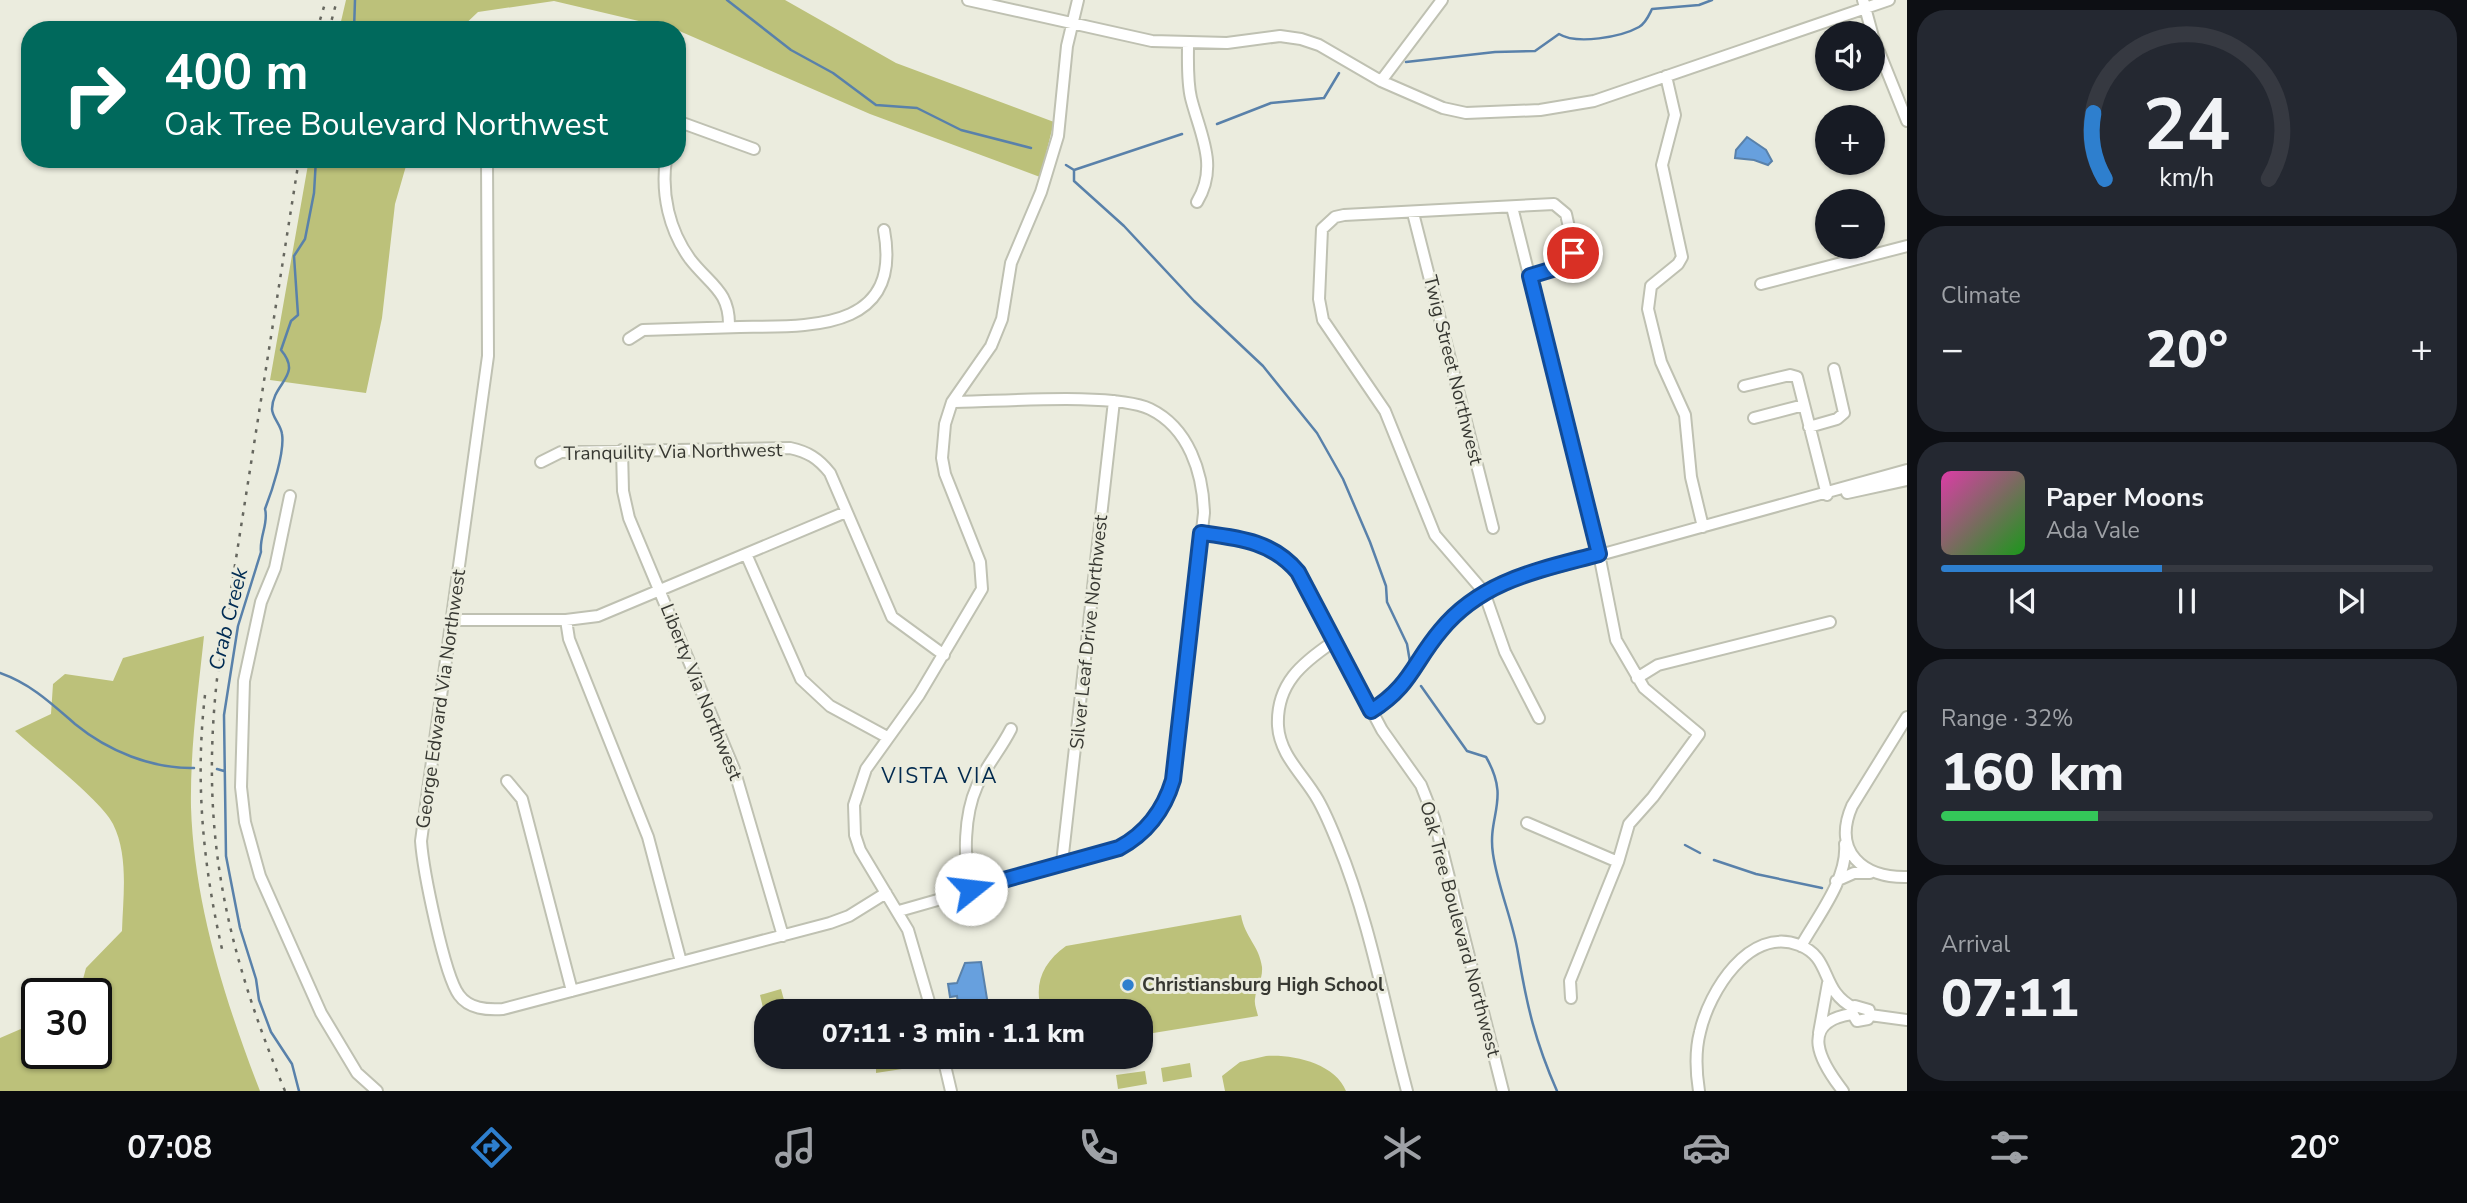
<!DOCTYPE html>
<html lang="en">
<head>
<meta charset="utf-8">
<style>
  :root { --surface:#171b24; --page:#242831; --text:#f1f3f6; --muted:#9ea1a6; --line:#363941; --accent:#2e7fce }
  body { margin:0; font-family:"Nunito Sans",sans-serif; background:var(--page); color:var(--text); height:100vh; display:flex; flex-direction:column; font-size:26px; white-space:nowrap }
  * { box-sizing:border-box; margin:0 }
  p { font-size:23px; color:var(--muted) }
  .icon { flex:none; width:38px; height:38px; fill:none; stroke:currentColor; stroke-width:2; stroke-linecap:round; stroke-linejoin:round }
  .map { position:relative; flex:1; overflow:hidden }
  .details { display:flex; flex-direction:column; gap:10px; padding:10px; background:#0d0f14; width:560px }
  .details>* { flex:none }
  .guide { position:absolute; left:21px; top:21px; width:665px; height:147px; border-radius:28px; box-shadow:0 2px 5px #0004; background:#00695c; color:#fff; overflow:hidden }
  .controls { position:absolute; left:1815px; top:21px; display:grid; gap:14px }
  .controls a { display:grid; place-items:center; width:70px; height:70px; border-radius:50%; background:var(--surface); box-shadow:0 2px 5px #0004; font-size:35px }
  .speed { position:absolute; left:21px; top:978px; display:flex; gap:14px; font-size:35px; font-weight:700; text-align:center }
  .speed>* { display:grid; place-content:center; width:91px; height:91px; border-radius:50%; background:var(--surface); box-shadow:0 2px 5px #0004; line-height:1 }
  .speed .limit { border:4px solid #111; border-radius:10px; background:#fff; color:#111 }
  .pin { position:absolute; display:grid; place-items:center; width:60px; height:60px; color:#fff; margin:-30px; border:4px solid #fff; border-radius:50%; box-shadow:0 2px 7px #0007 }
  .me { position:absolute; width:77px; margin:-38px; rotate:74deg; stroke-linejoin:round; filter:drop-shadow(0 0 5px #0008) }
  .turn { display:flex; align-items:center; gap:24px; height:147px; padding:0 28px; font-size:32px }
  .turn .icon { width:91px; height:91px; stroke-width:2.5 }
  .turn b { display:block; font-size:49px; line-height:60px }
  .big { font-size:52px; font-weight:800; line-height:1.1 }
  .details .widget { flex:1; display:flex; flex-direction:column; justify-content:center; gap:10px; min-width:0; padding:0 24px; border-radius:28px; background:var(--page) }
  .details .dial { align-items:center; gap:0 }
  .dial svg { height:182px; overflow:visible; fill:none; stroke:var(--line); stroke-width:7; stroke-linecap:round; text-anchor:middle }
  .dial text { fill:var(--text); stroke:none }
  .song { display:flex; align-items:center; gap:21px }
  .cover { width:84px; height:84px; border-radius:10px; background:linear-gradient(135deg,hsl(320 70% 55%),hsl(120 70% 35%)) }
  .played { height:7px; border-radius:4px; background:linear-gradient(90deg,var(--accent) 45%,var(--line) 45%) }
  .keys { display:flex; justify-content:space-around; direction:ltr }
  .heat { display:flex; justify-content:space-between; align-items:center; font-size:38px; direction:ltr }
  .charge { height:10px; border-radius:5px; background:linear-gradient(90deg,#34c759 32%,var(--line) 0) }
  .trip { position:absolute; left:754px; top:999px; width:399px; height:70px; border-radius:28px; background:var(--surface); box-shadow:0 2px 5px #0004; font-weight:800; line-height:70px; text-align:center }
  .tabs { display:flex; height:112px; justify-content:space-around; align-items:center; background:#090b0e; color:var(--muted) }
  .tabs .icon { width:49px; height:49px }
  .tabs .active { color:var(--accent) }
  .tabs b { font-size:32px; color:var(--text) }
  main { display:flex; flex:1; min-height:0 }
  .map>svg:first-child { display:block }
</style>
</head>
<body>
<main>
<div class="map">
<svg width="1907" height="1091" viewBox="0 0 1907 1091">
  <rect width="100%" height="100%" fill="#ebecde"/>
  <path fill="#bcc17a" d="M346,0H785L896,63L1054,122L1040,177L870,114L677,30L554,1L478,12L459,30H339Z
    M309,159H408L395,204L382,318L366,393L270,380Z
    M204,636C198,693 190,750 191,807C194,903 225,1001 260,1091H0V1038L37,1022V1054H96V994H79L86,968L122,931C123,897 129,856 113,824C102,801 37,751 15,731L51,714L53,684L65,674L113,681L123,658Z
    M1241,915C1245,938 1259,945 1262,967C1263,980 1256,987 1255,999C1254,1004 1257,1011 1258,1016L1141,1035V1012L1042,1011C1033,985 1043,962 1066,946Z
    M781,989L787,1011L766,1012V1021L760,995Z
    M1266,1056C1292,1054 1335,1063 1346,1091H1225L1222,1076L1240,1062Z
    M888,1057H907L908,1061L902,1069L876,1073V1069H882Z
    M1190,1063L1192,1077L1163,1082L1161,1068Z
    M1145,1071L1147,1084L1118,1089L1116,1075Z"/>
  <path fill="#67a0de" stroke="#5981aa" stroke-width="2" d="M1747,137L1766,150L1772,161L1768,165L1754,160L1735,158L1736,150Z
    M981,962L989,1011H959L957,996L950,997L948,984L957,983L965,963Z"/>
  <g fill="none" stroke-linecap="round" stroke-linejoin="round">
    <path stroke="#5981aa" stroke-width="2.5" d="M727,0L791,50L833,73L876,105L917,108L961,130L1031,148
      M354,30L355,0
      M1406,62L1495,52L1535,51L1559,34C1577,45 1621,37 1639,27C1646,23 1649,15 1652,9L1699,5L1712,0
      M1217,124L1271,103L1324,98L1339,73
      M1066,165L1074,170
      M1074,170V181L1124,226L1194,301L1263,366L1317,433L1343,479L1370,542L1386,586L1387,602L1407,644L1410,662
      M1074,170L1182,134
      M0,673C31,684 51,703 75,724C108,751 152,769 194,768
      M1421,686L1467,751L1486,757C1511,800 1487,815 1493,854C1498,888 1513,921 1518,953C1527,1006 1535,1041 1557,1091
      M217,769L224,771
      M1685,845L1700,853
      M1714,860L1756,874L1822,888
      M299,1091L292,1064L271,1032L259,1000L256,979L240,928L226,856L224,715L238,626L261,552C259,537 269,523 265,509C272,491 285,452 282,434C281,425 272,417 272,409C273,382 303,376 281,350L291,321L298,315L294,256L305,239L314,193L316,159"/>
    <defs>
      <path id="minor" d="M968,0L1152,41L1227,43L1280,36L1301,39L1319,45L1381,81L1443,108L1466,113L1540,110L1594,101L1889,0
        M1863,0L1872,33
        M1872,34L1907,121
        M1188,44C1188,62 1187,81 1191,98C1200,134 1219,166 1197,202
        M1666,76L1675,115L1662,165L1682,257L1678,264L1651,286L1648,309L1661,362L1685,415L1691,477L1703,527
        M1381,81L1442,0
        M677,121L754,149
        M487,159L488,356L421,841C423,869 444,975 459,995C469,1009 487,1010 503,1009L830,923L849,916L886,893
        M666,159C661,194 669,230 690,259C710,285 730,291 729,327
        M1512,207L1599,554L1616,640L1644,688L1699,734L1653,797L1629,824L1618,862L1570,981L1571,998
        M1413,213L1493,528
        M1529,277L1563,266L1574,250L1566,214L1554,204L1344,215L1335,217L1322,229L1319,299L1323,320L1385,411L1435,535L1484,592L1505,652L1539,718
        M1761,284L1907,246
        M629,339L643,330C675,329 708,328 740,327C809,326 903,332 884,230
        M1744,386L1790,375L1797,377L1827,495
        M1754,418L1804,405
        M1809,427L1837,419L1844,413L1834,369
        M622,450L623,491L629,518L734,769L783,936
        M541,462L561,452L790,448C808,452 818,458 830,473L892,617L944,655
        M1847,493L1907,480
        M290,496L275,568L261,602L244,681L241,787L245,822L260,876L321,1013L357,1073L377,1091
        M1201,533C1239,538 1272,541 1298,572L1382,730L1421,785L1434,818L1503,1091
        M746,554L801,679L830,706L887,737
        M453,620H566L598,616L846,512
        M566,620L569,639L648,837L681,962
        M1333,642C1302,663 1276,684 1278,726C1280,756 1304,775 1318,800C1326,814 1332,829 1338,844C1370,922 1385,1009 1407,1091
        M1637,678L1658,665L1830,622
        M1371,711C1409,688 1410,670 1435,638C1453,614 1476,596 1502,582L1907,470
        M1907,717L1852,806C1832,852 1863,878 1907,877
        M507,781L522,799L572,991
        M1527,823L1618,862
        M1062,863L1114,401
        M1836,881L1854,873H1870
        M971,889C963,858 964,815 977,786C986,766 1001,749 1011,729
        M899,911L1120,848C1147,833 1164,810 1173,780L1204,513C1203,473 1189,428 1150,409C1114,392 996,402 952,402
        M1801,946C1817,917 1848,879 1845,844
        M932,1012L908,930L860,850L855,835L854,805L866,769L919,695L982,589L980,562L945,474L942,458L945,424L952,402L991,346L1002,319L1011,263L1041,192L1058,136L1067,46L1078,0
        M1870,1015L1869,1010L1855,1006L1852,1013L1857,1021L1868,1019L1870,1015L1907,1020
        M1819,1033L1828,983
        M943,1057L951,1091
        M1699,1091C1696,1072 1695,1051 1700,1032C1709,992 1749,926 1799,945C1833,958 1819,990 1854,1008
        M1843,1091C1821,1063 1797,1022 1852,1014"/>
    </defs>
    <use href="#minor" stroke="#bfc1b2" stroke-width="14"/>
    <use href="#minor" stroke="#fff" stroke-width="10"/>
    <path stroke="#66675f" stroke-width="2.5" stroke-dasharray="3.5 7" stroke-linecap="butt" d="M317,30L326,0
      M329,30L337,0
      M205,695C195,781 203,865 222,949
      M285,1091C226,949 200,833 217,679L299,159"/>
  </g>
  <g fill="none" stroke-linecap="round" stroke-linejoin="round">
    <defs>
      <path id="route" d="M971,889L1119,848C1147,833 1164,810 1173,780L1201,533C1239,538 1272,541 1298,572L1371,711C1411,686 1413,663 1441,630C1482,580 1540,570 1599,554L1530,276L1563,266L1573,253"/>
    </defs>
    <use href="#route" stroke="#114b97" stroke-width="18"/>
    <use href="#route" stroke="#1a73e8" stroke-width="12"/>
  </g>
  <circle fill="#2e7fce" stroke="#ebecde" stroke-width="2.5" cx="1128" cy="985" r="7"/>
  <g text-anchor="middle" dominant-baseline="central" stroke-width="6" stroke-linejoin="round" paint-order="stroke">
    <g font-size="19" fill="#373832" stroke="#ebecde">
      <text transform="translate(1453 370) rotate(76)">Twig Street Northwest</text>
      <text transform="translate(673 452) rotate(-1)">Tranquility Via Northwest</text>
      <text transform="translate(1089 632) rotate(-84)">Silver Leaf Drive Northwest</text>
      <text transform="translate(701 692) rotate(68)">Liberty Via Northwest</text>
      <text transform="translate(441 699) rotate(-82)">George Edward Via Northwest</text>
      <text transform="translate(1460 929) rotate(75)">Oak Tree Boulevard Northwest</text>
    </g>
    <g font-size="19" font-weight="bold" fill="#373832" stroke="#ebecde" text-anchor="start">
      <text x="1142" y="985">Christiansburg High School</text>
    </g>
    <g font-size="21" font-style="italic" fill="#012c53" stroke="#ebecde">
      <text transform="translate(228 619) rotate(-76)">Crab Creek</text>
    </g>
    <g font-size="21" letter-spacing="2" fill="#022a4f" stroke="#ebecde">
      <text x="940" y="776">VISTA VIA</text>
    </g>
  </g>
</svg>
<div class="controls">
<a><svg class="icon" aria-label="sound" viewBox="0 0 24 24"><path d="M4 9h4l5-4v14l-5-4H4zM17 9q2 3 0 6"/></svg></a>
<a>+</a>
<a>−</a>
</div>
<div class="speed"><div class="limit">30</div></div>
<div class="pin" style="left:1573px;top:253px;background:#d93025"><svg class="icon" aria-label="arrive" viewBox="0 0 24 24"><path d="M6 21V4h12l-3 4 3 4H6"/></svg></div>
<svg class="me" style="left:971px;top:889px" viewBox="-20 -20 40 40"><circle r="19" fill="#fff"/><path d="M0-13L10 11 0 6-10 11z" fill="#1a73e8"/></svg>
<div class="trip">07:11 · 3 min · 1.1 km</div>
<div class="guide">
<div class="turn"><svg class="icon" aria-label="right" viewBox="0 0 24 24"><path d="M7 20v-9h11M14 6l5 5-5 5"/></svg><div><b>400 m</b>Oak Tree Boulevard Northwest</div></div>
</div>
</div>
<section class="details">
<div class="widget dial"><svg viewBox="0 0 100 80">
<path d="M14 69A42 42 0 1 1 86 69"/>
<path d="M14 69A42 42 0 0 1 9 40" stroke="#2e7fce"/>
<text x="50" y="56" font-size="32" font-weight="700">24</text>
<text x="50" y="72" font-size="11">km/h</text>
</svg></div>
<div class="widget"><p>Climate</p>
<div class="heat"><a>−</a><b class="big">20°</b><a>+</a></div>
</div>
<div class="widget">
<div class="song"><i class="cover"></i><div><b>Paper Moons</b><p>Ada Vale</p></div></div>
<div class="played"></div>
<div class="keys"><svg class="icon" aria-label="previous" viewBox="0 0 24 24"><path d="M18 5L8 12l10 7zM5 5v14"/></svg><svg class="icon" aria-label="pause" viewBox="0 0 24 24"><path d="M8 5v14M16 5v14"/></svg><svg class="icon" aria-label="next" viewBox="0 0 24 24"><path d="M6 5l10 7-10 7zM19 5v14"/></svg></div>
</div>
<div class="widget"><p>Range · 32%</p><b class="big">160 km</b><div class="charge"></div></div>
<div class="widget"><p>Arrival</p><b class="big">07:11</b></div>
</section>
</main>
<nav class="tabs">
<b>07:08</b>
<svg class="icon active" aria-label="directions" viewBox="0 0 24 24"><path d="M12 3l9 9-9 9-9-9zM9 14v-3h6M13 9l2 2-2 2"/></svg>
<svg class="icon" aria-label="music" viewBox="0 0 24 24"><path d="M9 18V5l10-2v13"/><circle cx="6" cy="18" r="3"/><circle cx="16" cy="16" r="3"/></svg>
<svg class="icon" aria-label="phone" viewBox="0 0 24 24"><path d="M5 4h4l2 5-3 2q2 4 5 5l2-3 5 2v4C11 20 4 13 5 4z"/></svg>
<svg class="icon" aria-label="climate" viewBox="0 0 24 24"><path d="M12 3v18M4 7l16 10M4 17L20 7"/></svg>
<svg class="icon" aria-label="car" viewBox="0 0 24 24"><path d="M5 17H2v-5l4-1 3-4h7l3 4 3 1v5h-3M9 17h6M6 11h13"/><circle cx="7" cy="17" r="2"/><circle cx="17" cy="17" r="2"/></svg>
<svg class="icon" aria-label="filters" viewBox="0 0 24 24"><path d="M4 7h16M4 17h16"/><circle cx="9" cy="7" r="2"/><circle cx="15" cy="17" r="2"/></svg>
<b>20°</b>
</nav>
</body>
</html>
